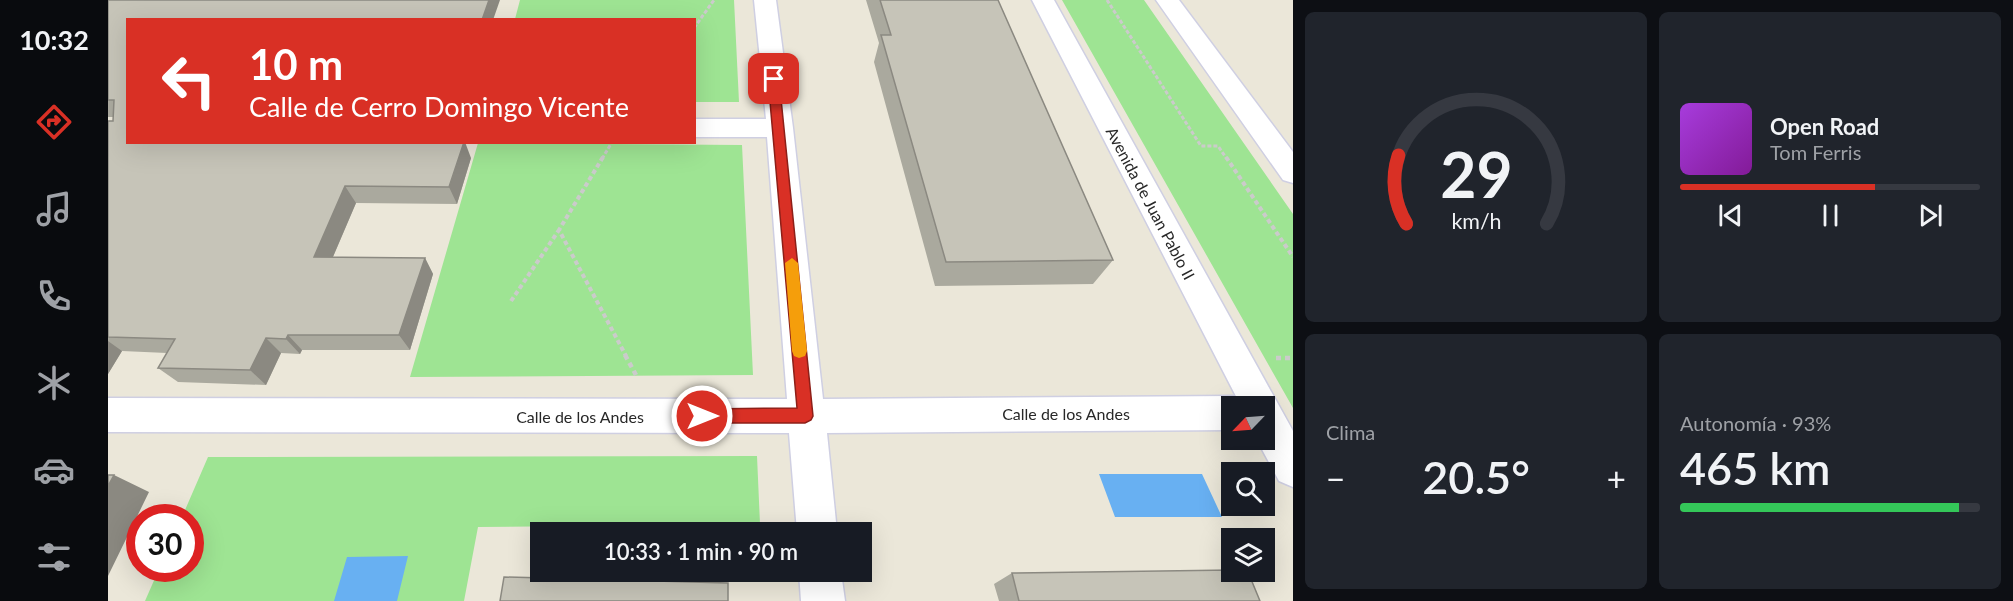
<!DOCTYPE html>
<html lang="es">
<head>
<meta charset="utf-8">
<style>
  :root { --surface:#171b24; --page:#20242c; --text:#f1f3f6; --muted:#9ea1a6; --line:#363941; --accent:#d93025 }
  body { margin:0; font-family:Lato,sans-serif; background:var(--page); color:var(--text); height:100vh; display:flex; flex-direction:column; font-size:22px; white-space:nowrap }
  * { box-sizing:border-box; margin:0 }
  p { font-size:20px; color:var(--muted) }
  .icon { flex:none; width:33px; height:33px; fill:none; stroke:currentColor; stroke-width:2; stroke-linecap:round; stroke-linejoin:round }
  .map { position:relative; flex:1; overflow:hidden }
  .side { display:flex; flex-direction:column; gap:12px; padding:12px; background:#0d0f14; width:720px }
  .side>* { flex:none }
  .hud { position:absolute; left:18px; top:18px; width:570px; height:126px; border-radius:0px; box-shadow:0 6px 24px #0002; background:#d93025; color:#fff; overflow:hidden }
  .needle { width:39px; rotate:245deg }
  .tools { position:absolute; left:1113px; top:396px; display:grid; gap:12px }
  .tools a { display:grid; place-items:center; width:54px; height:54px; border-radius:0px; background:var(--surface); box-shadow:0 6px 24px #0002; font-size:30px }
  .speed { position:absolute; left:18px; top:504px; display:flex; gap:12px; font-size:30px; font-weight:700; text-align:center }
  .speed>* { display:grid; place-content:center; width:78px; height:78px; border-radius:50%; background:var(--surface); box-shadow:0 6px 24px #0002; line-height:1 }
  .speed .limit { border:9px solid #d22; background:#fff; color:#111 }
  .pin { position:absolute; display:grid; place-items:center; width:51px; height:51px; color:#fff; margin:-26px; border-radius:12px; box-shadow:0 3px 9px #0006 }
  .me { position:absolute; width:66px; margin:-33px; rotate:90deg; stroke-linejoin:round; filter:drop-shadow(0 0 4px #0008) }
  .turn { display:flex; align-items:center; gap:21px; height:126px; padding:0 24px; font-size:27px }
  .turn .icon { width:78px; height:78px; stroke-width:2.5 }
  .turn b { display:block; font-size:42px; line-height:51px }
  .big { font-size:45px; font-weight:600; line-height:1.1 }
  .side .card { flex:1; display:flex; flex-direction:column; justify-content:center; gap:9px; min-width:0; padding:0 21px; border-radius:9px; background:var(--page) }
  .side .dial { align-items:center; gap:0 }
  .dial svg { height:156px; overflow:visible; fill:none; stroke:var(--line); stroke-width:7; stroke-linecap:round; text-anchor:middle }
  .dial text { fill:var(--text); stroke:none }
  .song { display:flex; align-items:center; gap:18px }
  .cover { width:72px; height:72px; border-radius:9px; background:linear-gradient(135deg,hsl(280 70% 55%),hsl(290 70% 35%)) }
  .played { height:6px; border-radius:3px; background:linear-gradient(90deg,var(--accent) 65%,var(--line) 65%) }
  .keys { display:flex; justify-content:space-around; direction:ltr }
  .heat { display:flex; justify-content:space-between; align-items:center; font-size:33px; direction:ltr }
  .charge { height:9px; border-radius:4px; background:linear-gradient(90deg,#34c759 93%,var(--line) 0) }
  .side .tiles { flex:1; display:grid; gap:12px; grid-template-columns:repeat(2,1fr) }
  .trip { position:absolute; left:422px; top:522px; width:342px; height:60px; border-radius:0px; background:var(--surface); box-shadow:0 6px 24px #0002; font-weight:600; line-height:60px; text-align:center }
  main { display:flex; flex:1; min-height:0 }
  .tabs { display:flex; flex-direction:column; width:108px; justify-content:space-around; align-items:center; background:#090b0e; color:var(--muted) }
  .tabs .icon { width:42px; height:42px }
  .tabs .selected { color:var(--accent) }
  .tabs b { font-size:27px; color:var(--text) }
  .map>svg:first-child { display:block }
</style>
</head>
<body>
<main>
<nav class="tabs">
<b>10:32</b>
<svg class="icon selected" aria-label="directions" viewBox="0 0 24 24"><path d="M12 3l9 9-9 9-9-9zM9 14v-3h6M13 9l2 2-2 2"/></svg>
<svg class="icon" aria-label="music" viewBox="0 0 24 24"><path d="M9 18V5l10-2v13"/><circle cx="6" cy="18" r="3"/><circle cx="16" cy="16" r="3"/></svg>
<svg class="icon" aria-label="phone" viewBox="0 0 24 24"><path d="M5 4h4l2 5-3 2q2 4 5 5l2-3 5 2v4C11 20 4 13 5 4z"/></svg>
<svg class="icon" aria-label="climate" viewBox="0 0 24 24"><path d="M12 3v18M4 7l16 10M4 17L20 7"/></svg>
<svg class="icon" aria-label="car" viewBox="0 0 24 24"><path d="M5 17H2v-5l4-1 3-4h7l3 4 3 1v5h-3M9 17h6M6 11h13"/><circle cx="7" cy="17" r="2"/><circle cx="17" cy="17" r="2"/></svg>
<svg class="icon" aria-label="filters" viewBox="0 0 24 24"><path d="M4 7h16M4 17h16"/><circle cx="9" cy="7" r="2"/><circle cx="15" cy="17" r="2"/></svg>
</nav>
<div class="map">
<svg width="1185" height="601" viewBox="0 0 1185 601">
  <rect width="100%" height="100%" fill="#ebe7d9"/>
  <path fill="#9ee493" d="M412,0H626L631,102H587L586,20L407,19Z
    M954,0H1036L1185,214V408Z
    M370,143L634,145L645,375L302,377Z
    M649,456L652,524L370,527L356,601H37L51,569L82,568V518L74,517L100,457Z"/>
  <path fill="#68b0f2" d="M991,474H1094L1114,517H1007Z
    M300,556L289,601H226L239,557Z"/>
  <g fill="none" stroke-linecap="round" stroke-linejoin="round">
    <defs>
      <path id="minor" d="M646,0H668L685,128L715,399L1124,396L1137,401L1140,406H1124V430L719,433L729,532H689L681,433L0,432V398L679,399L659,137H586V119H658Z
        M691,572H733L737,601H693Z"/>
      <path id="tertiary" d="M924,0H946L1185,431V487L1171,481L1149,440H1156V406H1133Z
        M1048,0H1071L1185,152V183L1175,180Z"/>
    </defs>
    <use href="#minor" stroke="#cfcfe2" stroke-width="3"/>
    <use href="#tertiary" stroke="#cfcfe2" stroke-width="3"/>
    <path stroke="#cbcbcb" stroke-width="3" stroke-dasharray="4 2" stroke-linecap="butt" d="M999,0L1093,146H1110L1119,159
      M586,28L606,0
      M494,159L504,142"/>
    <path stroke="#cbcbcb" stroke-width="4" stroke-dasharray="4.5 3" stroke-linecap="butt" d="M495,157L451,230L518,356
      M1118,157L1185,257
      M403,301L451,230"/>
    <path stroke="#cbcbcb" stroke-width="4.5" stroke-dasharray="5 4" stroke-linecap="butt" d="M517,355L528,375
      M1168,358H1185"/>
    <use href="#minor" fill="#fff" fill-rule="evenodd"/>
    <use href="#tertiary" fill="#fff" fill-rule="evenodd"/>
  </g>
  <path fill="#aaa99e" d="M0,0L20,142L363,158L349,204L248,203L225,257L317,258L325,274L302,350H194L192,354L173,353L158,385L70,382L50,368L59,353L14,351L0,374V121H5L6,117H0Z
    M758,0H890L1005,260L985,284L827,286L766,62L771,43Z
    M904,573L1152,601H891L886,584Z"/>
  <path fill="#8b8981" d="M381,0H392L385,20H374Z
    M356,142H357L363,158L349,204L341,187Z
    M237,186L248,203L218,273L206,257Z
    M317,258L325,274L302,350L291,335Z
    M180,335L194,350L192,354L178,339Z
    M158,338L173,353L158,385L142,370Z
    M0,341L14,351L0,374Z
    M6,475L41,492L0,576V486Z"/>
  <path fill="#c6c4b8" stroke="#8b8981" stroke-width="1.5" d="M0,0H381L374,20H20V142H356L341,187L237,186L206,257L317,258L291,335H180L178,339L158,338L142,370L50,368L67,339L0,337V121H5L6,100H0Z
    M772,0H890L1005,260L838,262L773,35H783Z
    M0,475H6L0,486Z
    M1124,570V572H1140L1152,601H911L904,573Z
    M396,577L620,583V601H392Z"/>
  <path fill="#d93025" stroke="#8d1f18" stroke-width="1.5" d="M666,76L671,79L705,416L703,420L697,423H594L589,421L586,416L589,411L594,409L689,408L660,79Z"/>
  <path fill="#f59e0b" d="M684,258L690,263L699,351L697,356L691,358L686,356L684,351L677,263Z"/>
  <g text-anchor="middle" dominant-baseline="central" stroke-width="4.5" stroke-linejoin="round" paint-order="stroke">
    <g font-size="16" fill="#282828" stroke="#fff">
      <text transform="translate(1043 203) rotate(62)">Avenida de Juan Pablo II</text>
      <text x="958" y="413">Calle de los Andes</text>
      <text x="472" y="416">Calle de los Andes</text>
    </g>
  </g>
</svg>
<div class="tools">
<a><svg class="needle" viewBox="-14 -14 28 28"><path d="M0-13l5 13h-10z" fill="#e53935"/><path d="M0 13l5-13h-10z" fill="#9ea1a6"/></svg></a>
<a><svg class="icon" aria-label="search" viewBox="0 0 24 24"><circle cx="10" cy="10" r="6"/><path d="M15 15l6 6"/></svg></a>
<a><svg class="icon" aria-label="layers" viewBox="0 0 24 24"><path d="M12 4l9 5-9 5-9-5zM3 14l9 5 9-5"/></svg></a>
</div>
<div class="speed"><div class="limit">30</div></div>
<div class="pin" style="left:666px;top:79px;background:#d93025"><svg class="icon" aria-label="arrive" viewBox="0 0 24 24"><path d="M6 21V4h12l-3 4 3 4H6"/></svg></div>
<svg class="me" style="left:594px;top:416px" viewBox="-20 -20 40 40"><circle r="17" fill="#d93025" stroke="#fff" stroke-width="3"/><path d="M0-11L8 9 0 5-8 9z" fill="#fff"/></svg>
<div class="trip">10:33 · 1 min · 90 m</div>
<div class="hud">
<div class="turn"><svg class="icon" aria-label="left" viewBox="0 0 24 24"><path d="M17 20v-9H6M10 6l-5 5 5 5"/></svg><div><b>10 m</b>Calle de Cerro Domingo Vicente</div></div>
</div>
</div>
<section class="side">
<div class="tiles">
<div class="card dial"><svg viewBox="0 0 100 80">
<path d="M14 69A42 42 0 1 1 86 69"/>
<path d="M14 69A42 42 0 0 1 10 34" stroke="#d93025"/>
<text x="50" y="56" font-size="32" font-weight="700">29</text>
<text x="50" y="72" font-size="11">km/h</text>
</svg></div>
<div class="card">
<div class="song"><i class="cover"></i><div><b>Open Road</b><p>Tom Ferris</p></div></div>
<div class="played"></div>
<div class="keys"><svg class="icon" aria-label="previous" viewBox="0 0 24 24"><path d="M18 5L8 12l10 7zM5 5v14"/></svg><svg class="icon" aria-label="pause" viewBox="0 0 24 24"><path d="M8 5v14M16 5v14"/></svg><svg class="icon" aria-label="next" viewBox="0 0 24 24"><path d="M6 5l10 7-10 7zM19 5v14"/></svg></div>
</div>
<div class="card"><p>Clima</p>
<div class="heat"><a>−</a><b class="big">20.5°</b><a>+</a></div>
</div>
<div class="card"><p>Autonomía · 93%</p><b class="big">465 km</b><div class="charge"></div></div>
</div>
</section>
</main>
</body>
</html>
